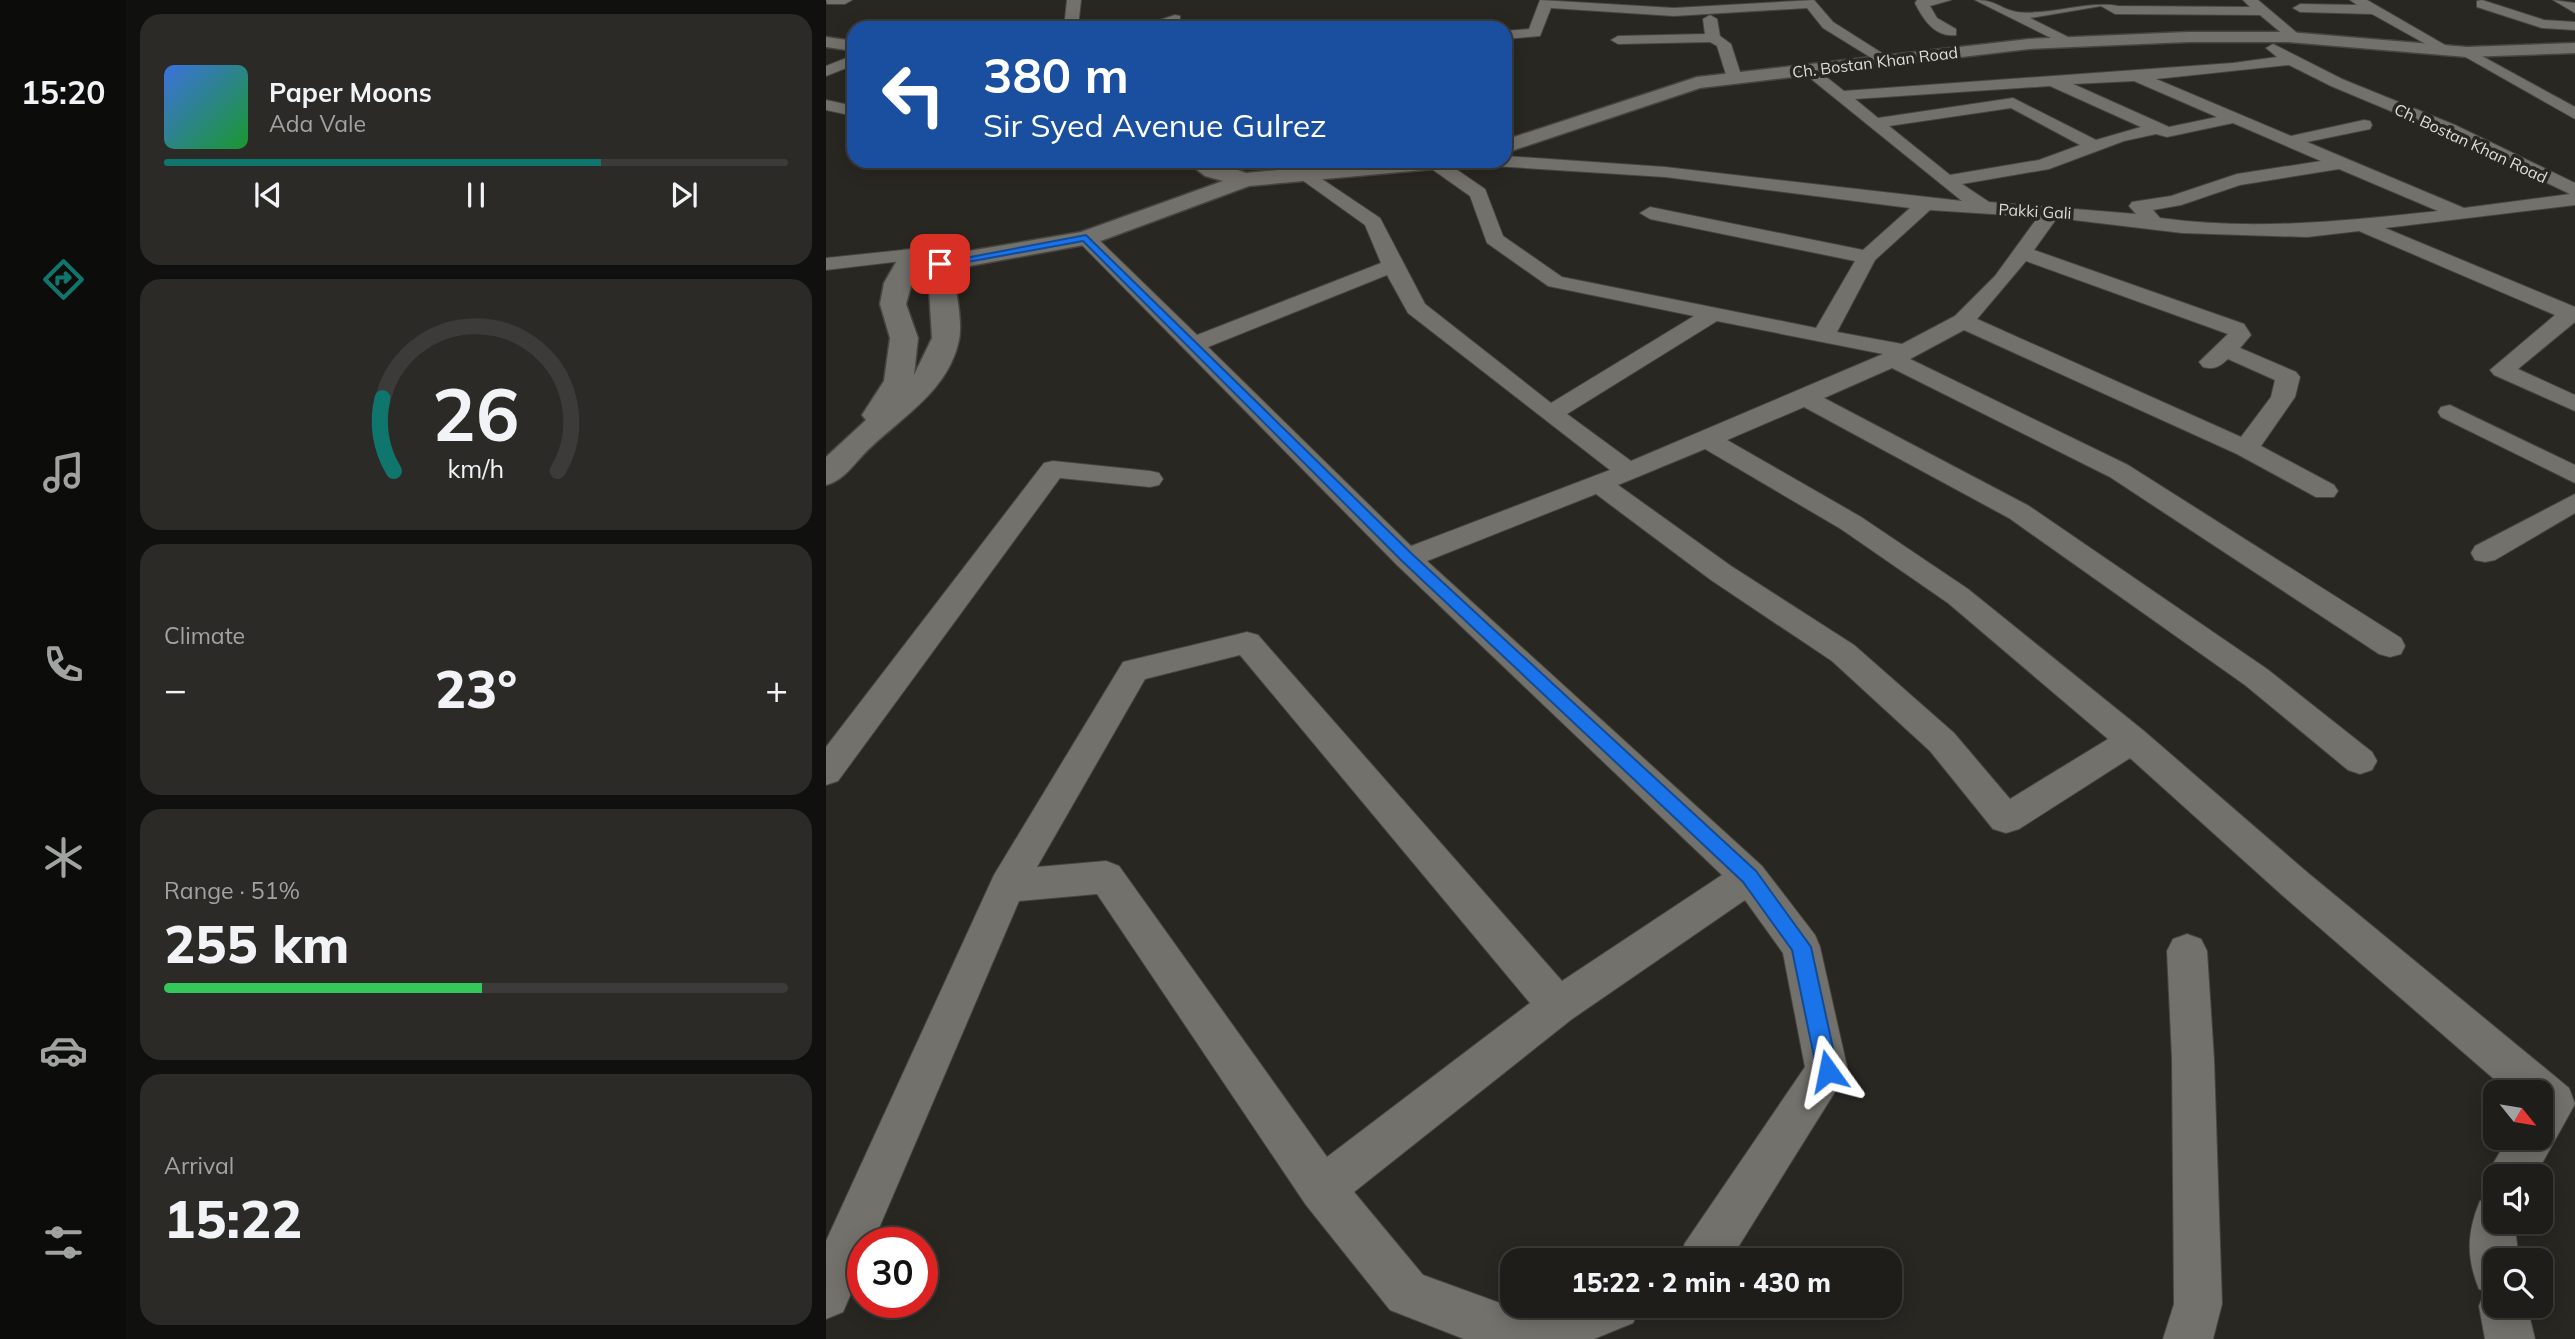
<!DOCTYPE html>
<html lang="en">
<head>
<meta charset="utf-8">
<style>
  :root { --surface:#1e1d1a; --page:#2b2a27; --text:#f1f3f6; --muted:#a1a2a2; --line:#3c3b39; --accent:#0f766e }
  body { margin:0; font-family:Mulish,sans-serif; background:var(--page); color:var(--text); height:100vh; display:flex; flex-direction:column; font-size:26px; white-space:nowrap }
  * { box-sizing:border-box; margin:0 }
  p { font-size:23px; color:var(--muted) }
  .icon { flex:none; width:38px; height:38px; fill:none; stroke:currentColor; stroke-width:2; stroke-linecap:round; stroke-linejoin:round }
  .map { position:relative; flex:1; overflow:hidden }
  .details { display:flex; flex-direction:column; gap:14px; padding:14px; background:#10100e; width:700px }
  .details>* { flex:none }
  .banner { position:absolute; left:21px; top:21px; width:665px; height:147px; border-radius:21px; box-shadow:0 4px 18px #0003,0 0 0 2px var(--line); background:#1a4fa0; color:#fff; overflow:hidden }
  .needle { width:46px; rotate:120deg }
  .controls { position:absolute; left:1657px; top:1080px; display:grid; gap:14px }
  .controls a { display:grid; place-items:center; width:70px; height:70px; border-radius:14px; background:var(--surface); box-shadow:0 4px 18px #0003,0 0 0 2px var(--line); font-size:35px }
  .speed { position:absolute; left:21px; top:1227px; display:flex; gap:14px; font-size:35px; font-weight:700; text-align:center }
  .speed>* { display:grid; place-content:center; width:91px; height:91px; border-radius:50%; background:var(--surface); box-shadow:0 4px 18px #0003,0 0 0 2px var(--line); line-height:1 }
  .speed .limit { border:10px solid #d22; background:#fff; color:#111 }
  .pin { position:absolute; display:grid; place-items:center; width:60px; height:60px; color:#fff; margin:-30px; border-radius:14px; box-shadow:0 4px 10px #0006 }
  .me { position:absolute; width:77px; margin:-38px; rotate:348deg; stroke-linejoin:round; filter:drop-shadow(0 0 5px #0008) }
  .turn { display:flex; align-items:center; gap:24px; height:147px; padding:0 21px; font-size:32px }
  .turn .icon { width:91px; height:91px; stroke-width:2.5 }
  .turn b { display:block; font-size:49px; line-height:60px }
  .big { font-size:52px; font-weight:800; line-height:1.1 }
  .details .widget { flex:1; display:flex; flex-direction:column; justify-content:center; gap:10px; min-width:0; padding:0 24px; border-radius:21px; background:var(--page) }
  .details .dial { align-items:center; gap:0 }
  .dial svg { height:182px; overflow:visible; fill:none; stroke:var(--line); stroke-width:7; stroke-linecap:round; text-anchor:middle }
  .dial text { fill:var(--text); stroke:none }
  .song { display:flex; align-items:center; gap:21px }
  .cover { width:84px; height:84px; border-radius:10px; background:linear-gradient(135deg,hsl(220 70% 55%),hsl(130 70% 35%)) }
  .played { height:7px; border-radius:4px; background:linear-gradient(90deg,var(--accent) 70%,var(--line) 70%) }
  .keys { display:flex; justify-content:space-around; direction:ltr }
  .heat { display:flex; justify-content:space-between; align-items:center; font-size:38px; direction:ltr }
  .charge { height:10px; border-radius:5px; background:linear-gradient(90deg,#34c759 51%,var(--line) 0) }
  .trip { position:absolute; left:674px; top:1248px; width:402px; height:70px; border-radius:21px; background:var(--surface); box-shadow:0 4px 18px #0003,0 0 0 2px var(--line); font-weight:800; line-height:70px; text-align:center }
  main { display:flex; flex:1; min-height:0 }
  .menu { display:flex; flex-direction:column; width:126px; justify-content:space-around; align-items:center; background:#0c0c0a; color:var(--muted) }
  .menu .icon { width:49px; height:49px }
  .menu .current { color:var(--accent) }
  .menu b { font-size:32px; color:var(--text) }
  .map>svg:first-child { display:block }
</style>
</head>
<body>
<main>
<nav class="menu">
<b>15:20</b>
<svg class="icon current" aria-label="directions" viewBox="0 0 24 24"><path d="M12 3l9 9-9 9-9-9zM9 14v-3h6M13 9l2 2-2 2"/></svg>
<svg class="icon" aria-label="music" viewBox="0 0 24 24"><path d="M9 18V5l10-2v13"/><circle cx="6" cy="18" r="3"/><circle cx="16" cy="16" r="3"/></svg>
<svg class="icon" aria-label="phone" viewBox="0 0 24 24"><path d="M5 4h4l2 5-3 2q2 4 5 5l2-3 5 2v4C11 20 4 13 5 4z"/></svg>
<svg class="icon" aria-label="climate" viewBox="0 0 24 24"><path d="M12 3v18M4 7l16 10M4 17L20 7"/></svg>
<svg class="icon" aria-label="car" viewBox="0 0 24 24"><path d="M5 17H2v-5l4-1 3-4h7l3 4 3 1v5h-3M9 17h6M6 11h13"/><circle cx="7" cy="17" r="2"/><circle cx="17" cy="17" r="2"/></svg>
<svg class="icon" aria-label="filters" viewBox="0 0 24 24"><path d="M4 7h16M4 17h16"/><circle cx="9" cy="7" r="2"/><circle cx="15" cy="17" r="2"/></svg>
</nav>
<section class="details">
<div class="widget">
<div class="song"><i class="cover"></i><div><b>Paper Moons</b><p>Ada Vale</p></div></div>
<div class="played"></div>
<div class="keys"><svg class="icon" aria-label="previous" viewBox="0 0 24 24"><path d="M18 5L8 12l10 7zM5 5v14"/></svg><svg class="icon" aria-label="pause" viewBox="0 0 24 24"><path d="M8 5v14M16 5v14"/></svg><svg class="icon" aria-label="next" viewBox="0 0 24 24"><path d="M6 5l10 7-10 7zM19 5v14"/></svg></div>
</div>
<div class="widget dial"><svg viewBox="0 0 100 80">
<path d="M14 69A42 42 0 1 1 86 69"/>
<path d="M14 69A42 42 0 0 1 9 37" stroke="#0f766e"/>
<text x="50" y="56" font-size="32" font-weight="700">26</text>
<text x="50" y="72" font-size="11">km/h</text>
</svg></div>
<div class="widget"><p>Climate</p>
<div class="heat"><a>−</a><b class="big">23°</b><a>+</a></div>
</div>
<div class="widget"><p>Range · 51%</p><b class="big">255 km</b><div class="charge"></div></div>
<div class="widget"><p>Arrival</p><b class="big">15:22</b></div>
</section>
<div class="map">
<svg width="1749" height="1339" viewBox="0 0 1749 1339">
  <rect width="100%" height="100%" fill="#282722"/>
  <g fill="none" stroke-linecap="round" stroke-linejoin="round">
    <defs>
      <path id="street" d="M0,0H26L19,4H1Z
        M241,0H255L252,28H238Z
        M714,0L848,8L988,0L1007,22L1070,62L1062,67L1057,65L997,28L981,8L848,16L725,8L714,36L679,39V31L703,29Z
        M1091,0H1125L1104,6L1111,18L1130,29V35C1109,38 1097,19 1089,3Z
        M1149,0C1171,0 1174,9 1191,12C1220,16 1265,0 1292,6L1424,7L1417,0H1432L1477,38L1470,42L1465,41L1434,15L1289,14L1275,6L1204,18L1246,39V45L1241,46Z
        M1524,0H1541L1626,49L1624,52H1614L1546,14L1474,12L1467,8L1474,4L1531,5Z
        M1656,0L1718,20L1749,22V30L1716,28L1651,7V1Z
        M1727,0L1749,3V13Z
        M349,15L354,16V22L332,28H309Z
        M884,15L891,19L894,36L905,44L916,78L914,81H902L891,46L884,42L792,44L785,40L792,36L879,34L877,19Z
        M1447,44L1516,79L1629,125L1749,183V205L1559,228L1749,307V322L1692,369L1749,395V411L1668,375L1664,370L1729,315L1533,231L1481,237L1356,233L1231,218L1208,250L1418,324L1425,335L1414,348L1470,372L1474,377L1469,397L1435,446L1508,485L1512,491L1508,497H1490L1411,454L1138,330L1084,359L1302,465L1575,638L1579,646L1575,654L1564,657L1553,654L1284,477L1066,368L998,398L1203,506L1441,669L1546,752L1551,761L1546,770L1534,774L1522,770L1419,685L1183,518L978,407L901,440L1035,517L1142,589L1318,731L1482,873L1743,1088L1749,1104L1709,1176H1670V1193L1660,1176L1682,1138H1715V1092H1683L1456,895L1304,758L1193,829L1180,833L1167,829L1104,751L1006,661L885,580L770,494L601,561L936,866L989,935L994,947L1022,1071L904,1260H852L859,1243L979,1067L957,953L919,900L746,1019L528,1192L597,1275L704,1314L727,1306H814L807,1323L768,1339H638L564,1310L480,1205L271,894L193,901L47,1242H37V1266L17,1312L0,1319V1241L168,875L297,662L421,632L432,635L736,981L896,875L571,565L253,242L250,238L253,234H267L371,335L555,263L539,225L472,177L475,173H487L554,218L599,304L725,403L868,316L722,286L661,243L644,196L603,167L601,161H618L659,189L677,236L736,277L990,328L1029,261L824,219L814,213L824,207L1037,250L1084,208L839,177L668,166L659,161H679V156L839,167L1136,201L979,74V68H989L1018,91L1407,63L1451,57L1440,48ZM1463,65L1505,86L1617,133L1744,194L1638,208L1481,142L1544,129L1546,125L1544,121L1538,120L1465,136L1330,79ZM1308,81L1391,117L1343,127L1247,84ZM1224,86L1315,127L1270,140L1187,98L1052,118L1029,99ZM1185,108L1254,145L1213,160L1124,175L1063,126ZM1407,123L1495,161L1411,174L1345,196L1306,202L1303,206L1310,214L1163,202L1136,184L1223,169L1298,141L1330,134L1341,137ZM1513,169L1612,211C1519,221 1427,231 1334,218L1327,210L1355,205L1414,185ZM1104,210L1212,217L1169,276L1129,316L1076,344L1011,332L1049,260ZM1200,261L1402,334L1373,362L1377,367C1388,370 1393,367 1402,359L1449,380L1445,397L1415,437L1151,319ZM561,275L582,313L784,470L585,546L382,347ZM891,321L1057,354L805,461L741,414ZM879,449L1015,529L1122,603L1282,739L1184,799L1128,733L1028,645L905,566L792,485ZM414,655L704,1003L501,1157L293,866L280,861L211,867L319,679Z
        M1641,48L1749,107V119L1636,55V49Z
        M28,55V65L0,76V66Z
        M0,100L28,106V116L0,110Z
        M86,249L96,255L93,259L0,270V258Z
        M1624,405L1749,465V483L1615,417L1612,412L1615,407Z
        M227,461L324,471L333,473L337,479L333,485L324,487L234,478L12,781L0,785V747L218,463Z
        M1749,494V513L1669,560L1659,562L1649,560L1645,553L1649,546Z
        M1361,934L1375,939L1381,951L1388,1059L1396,1304L1387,1339H1337L1348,1304L1346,1059L1341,951L1347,939Z
        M1670,1194V1222H1692L1689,1228L1693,1260H1670V1306H1701L1709,1339H1659L1653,1306L1659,1291L1653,1289C1640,1257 1641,1232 1654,1201Z"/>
      <path id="secondary" d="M1362,32H1462L1641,47L1749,43V53L1641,57L1462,42H1362L1203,49L874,88L679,153V140L871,77L1203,39Z
        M0,37L28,41V51L0,47Z
        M360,161H386L420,173L550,161H630L619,168L423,186L269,243L127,269C129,290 137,319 133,340C123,389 79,415 45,447C30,460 20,480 0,485V457L40,420L36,415L58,381L64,338L54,304L58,283L77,250L122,249L125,254L255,232L397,181L379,176ZM89,272H102L106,338L88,375L92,338L80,304Z"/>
    </defs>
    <use href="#street" stroke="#464541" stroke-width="2"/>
    <use href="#secondary" stroke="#464541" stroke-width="3"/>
    <use href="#street" fill="#72716b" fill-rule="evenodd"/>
    <use href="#secondary" fill="#72716b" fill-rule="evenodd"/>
  </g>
  <path fill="#1a73e8" stroke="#114b97" stroke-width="2" d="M260,235L586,554L930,871L985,947L1012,1071L1009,1079L1002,1082L994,1079L991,1071L966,950L917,882L576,561L257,241L114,267L108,264Z"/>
  <g text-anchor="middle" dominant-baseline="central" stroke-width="7" stroke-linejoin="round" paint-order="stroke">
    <g font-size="16" fill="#ddddd9" stroke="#282722">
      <text transform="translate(1049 62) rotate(-7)">Ch. Bostan Khan Road</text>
      <text transform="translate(1645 143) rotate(25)">Ch. Bostan Khan Road</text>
      <text transform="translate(1209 211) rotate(3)">Pakki Gali</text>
    </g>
  </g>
</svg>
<div class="controls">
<a><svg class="needle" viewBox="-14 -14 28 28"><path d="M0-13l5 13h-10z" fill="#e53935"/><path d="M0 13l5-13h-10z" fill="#a1a2a2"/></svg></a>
<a><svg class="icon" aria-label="sound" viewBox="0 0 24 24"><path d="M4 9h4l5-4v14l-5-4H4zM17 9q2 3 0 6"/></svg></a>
<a><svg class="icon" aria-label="search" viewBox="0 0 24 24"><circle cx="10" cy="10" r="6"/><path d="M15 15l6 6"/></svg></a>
</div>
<div class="speed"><div class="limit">30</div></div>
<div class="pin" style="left:114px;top:264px;background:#d93025"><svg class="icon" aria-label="arrive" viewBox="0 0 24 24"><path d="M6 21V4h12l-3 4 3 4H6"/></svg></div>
<svg class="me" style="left:1002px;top:1071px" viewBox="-20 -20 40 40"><path d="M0-17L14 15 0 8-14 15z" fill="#1a73e8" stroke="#fff" stroke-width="4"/></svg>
<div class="trip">15:22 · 2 min · 430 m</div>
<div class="banner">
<div class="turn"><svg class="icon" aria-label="left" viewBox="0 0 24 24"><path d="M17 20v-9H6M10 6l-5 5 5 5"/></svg><div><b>380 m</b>Sir Syed Avenue Gulrez</div></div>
</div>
</div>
</main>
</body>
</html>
